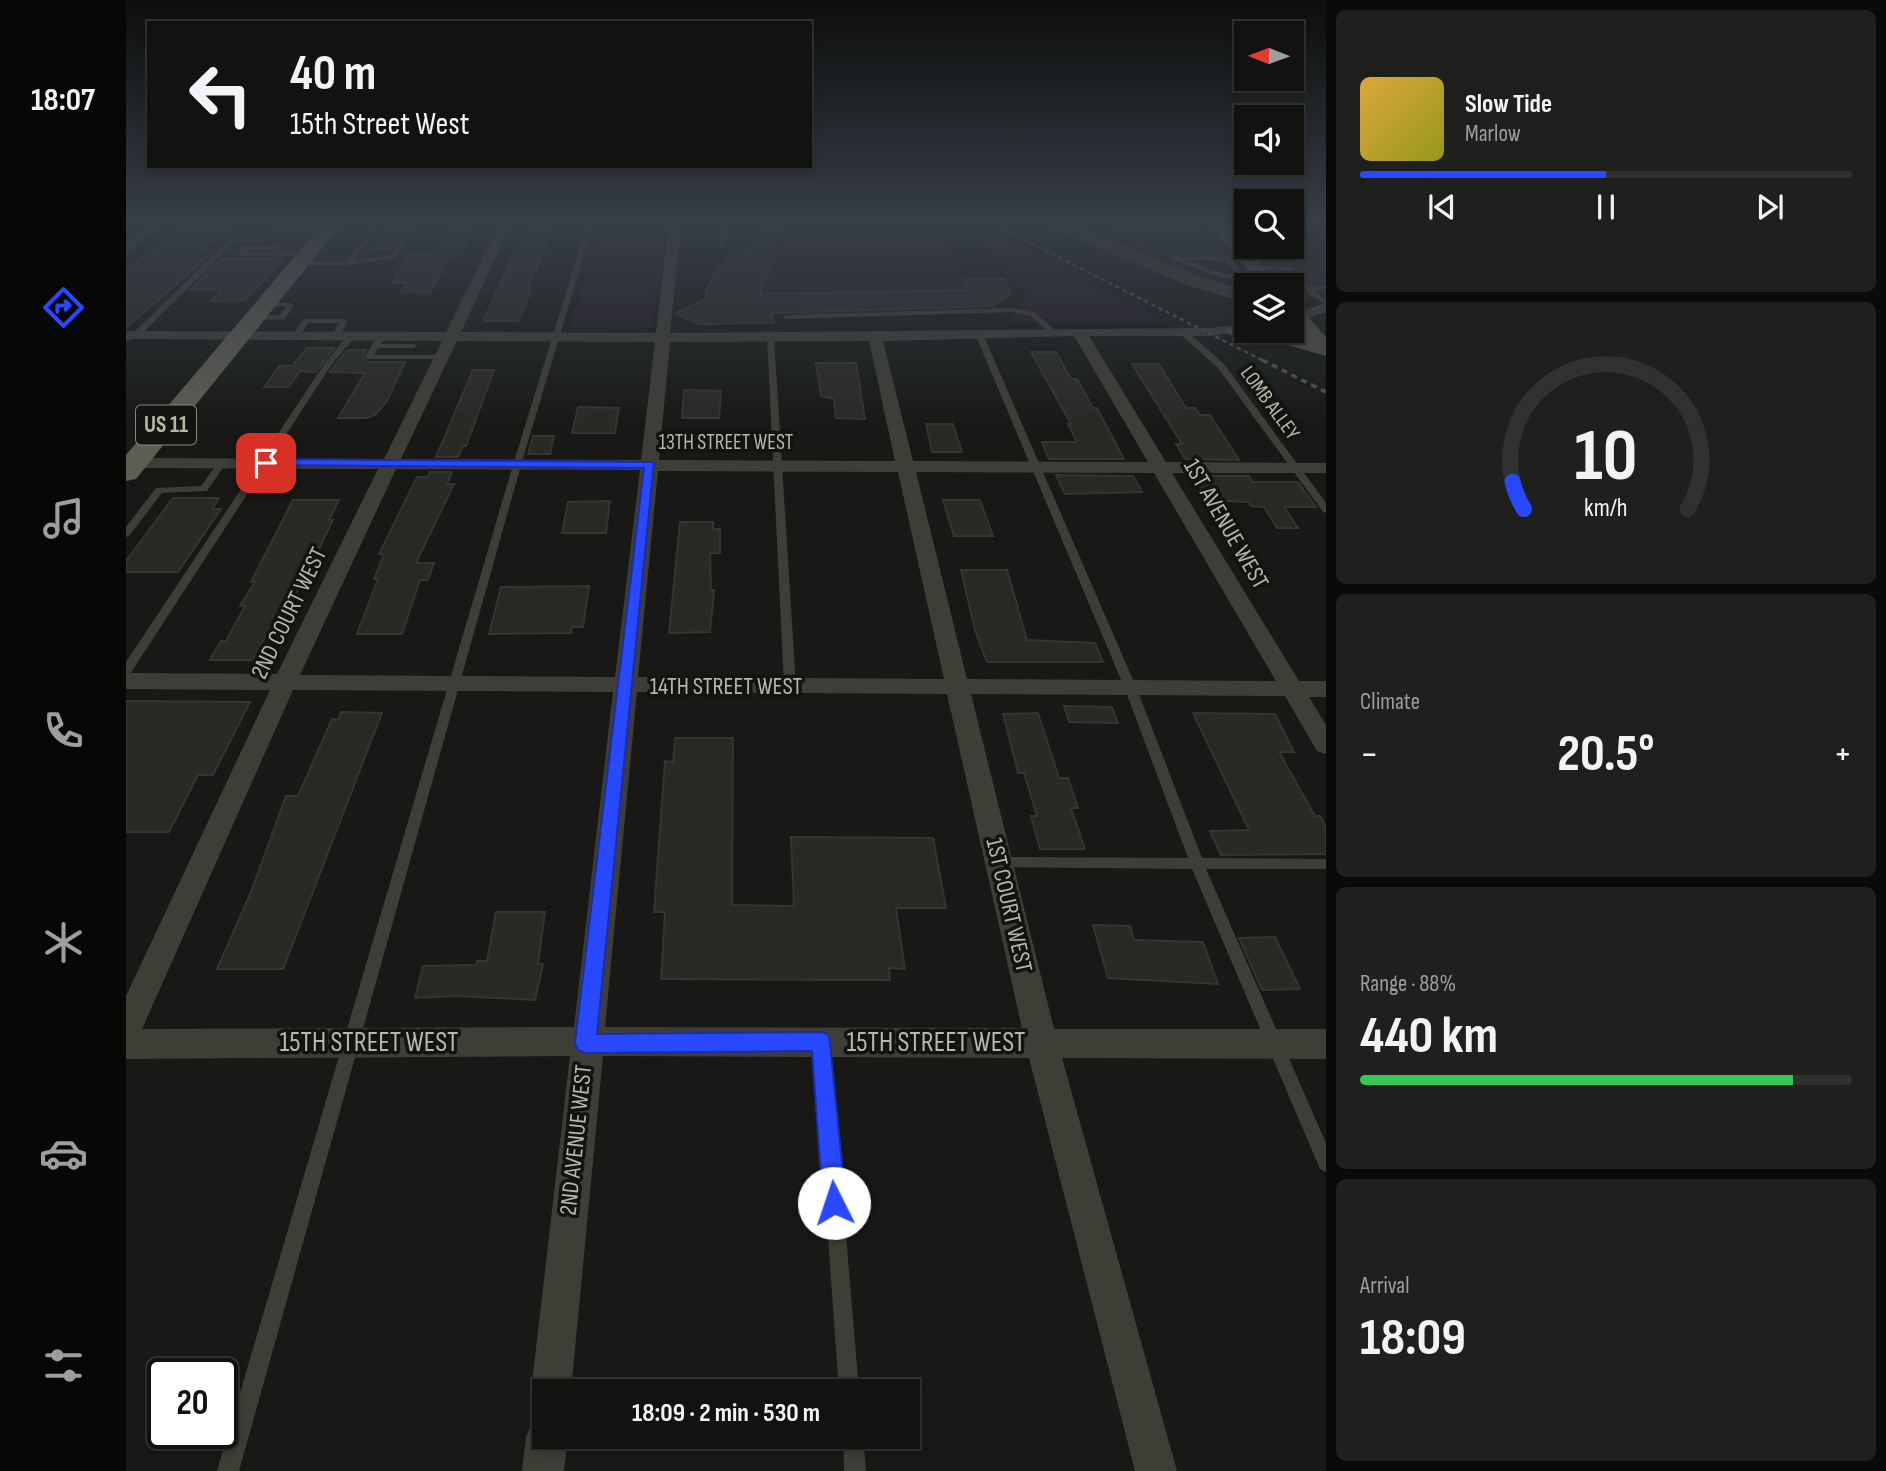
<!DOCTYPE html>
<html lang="en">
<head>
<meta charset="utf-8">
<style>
  :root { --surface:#121310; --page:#1f201e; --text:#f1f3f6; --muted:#9c9e9f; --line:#313230; --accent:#2849ff }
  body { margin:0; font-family:"Sofia Sans Condensed",sans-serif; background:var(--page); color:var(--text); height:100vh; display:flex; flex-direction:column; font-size:26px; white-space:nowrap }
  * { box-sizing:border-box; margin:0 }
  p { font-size:23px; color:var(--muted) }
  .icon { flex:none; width:38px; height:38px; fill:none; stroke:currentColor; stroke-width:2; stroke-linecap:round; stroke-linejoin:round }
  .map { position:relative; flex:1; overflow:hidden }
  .drawer { display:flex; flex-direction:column; gap:10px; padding:10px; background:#0a0a09; width:560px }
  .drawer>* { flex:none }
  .guide { position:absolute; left:21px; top:21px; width:665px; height:147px; border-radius:0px; box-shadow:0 4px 10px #0003,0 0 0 2px var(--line); background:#121310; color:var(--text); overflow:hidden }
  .needle { width:46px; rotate:271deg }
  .buttons { position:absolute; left:1108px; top:21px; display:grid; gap:14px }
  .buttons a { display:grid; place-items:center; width:70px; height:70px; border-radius:0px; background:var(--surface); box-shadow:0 4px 10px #0003,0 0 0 2px var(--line); font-size:35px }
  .speed { position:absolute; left:21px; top:1358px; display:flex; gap:14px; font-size:35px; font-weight:700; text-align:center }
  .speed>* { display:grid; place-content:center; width:91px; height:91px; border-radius:50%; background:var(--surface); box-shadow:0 4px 10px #0003,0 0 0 2px var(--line); line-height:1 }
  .speed .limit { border:4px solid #111; border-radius:10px; background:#fff; color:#111 }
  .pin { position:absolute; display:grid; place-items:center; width:60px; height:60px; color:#fff; margin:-30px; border-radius:14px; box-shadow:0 4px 10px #0006 }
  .me { position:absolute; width:77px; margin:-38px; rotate:356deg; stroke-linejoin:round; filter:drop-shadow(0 0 5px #0008) }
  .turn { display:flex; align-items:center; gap:24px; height:147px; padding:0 28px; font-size:32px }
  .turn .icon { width:91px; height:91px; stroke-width:2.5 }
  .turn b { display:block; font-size:49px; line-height:60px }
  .big { font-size:52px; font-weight:700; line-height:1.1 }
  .drawer .tile { flex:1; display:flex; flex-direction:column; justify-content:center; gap:10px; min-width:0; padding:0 24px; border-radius:10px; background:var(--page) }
  .drawer .dial { align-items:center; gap:0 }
  .dial svg { height:182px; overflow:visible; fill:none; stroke:var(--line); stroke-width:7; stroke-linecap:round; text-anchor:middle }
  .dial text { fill:var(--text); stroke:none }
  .song { display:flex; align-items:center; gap:21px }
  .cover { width:84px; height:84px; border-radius:10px; background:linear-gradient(135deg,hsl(40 70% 55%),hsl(60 70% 35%)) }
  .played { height:7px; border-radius:4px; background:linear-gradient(90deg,var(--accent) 50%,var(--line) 50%) }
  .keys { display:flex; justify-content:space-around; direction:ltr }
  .heat { display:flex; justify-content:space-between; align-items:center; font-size:38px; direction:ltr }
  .charge { height:10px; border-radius:5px; background:linear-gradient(90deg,#34c759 88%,var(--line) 0) }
  .trip { position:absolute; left:406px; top:1379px; width:388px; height:70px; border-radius:0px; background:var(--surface); box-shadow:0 4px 10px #0003,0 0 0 2px var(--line); font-weight:700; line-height:70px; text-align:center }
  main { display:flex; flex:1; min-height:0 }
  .dock { display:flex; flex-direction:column; width:126px; justify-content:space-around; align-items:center; background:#070806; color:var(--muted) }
  .dock .icon { width:49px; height:49px }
  .dock .selected { color:var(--accent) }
  .dock b { font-size:32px; color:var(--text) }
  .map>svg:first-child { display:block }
</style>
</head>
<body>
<main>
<nav class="dock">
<b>18:07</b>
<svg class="icon selected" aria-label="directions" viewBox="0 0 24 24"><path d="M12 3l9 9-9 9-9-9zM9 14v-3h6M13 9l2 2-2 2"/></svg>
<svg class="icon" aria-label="music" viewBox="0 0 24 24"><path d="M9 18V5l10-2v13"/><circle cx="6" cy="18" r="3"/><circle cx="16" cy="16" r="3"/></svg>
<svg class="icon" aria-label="phone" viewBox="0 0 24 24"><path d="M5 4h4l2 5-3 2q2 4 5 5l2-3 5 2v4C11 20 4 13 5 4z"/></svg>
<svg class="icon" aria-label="climate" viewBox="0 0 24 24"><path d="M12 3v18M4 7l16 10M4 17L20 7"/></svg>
<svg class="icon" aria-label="car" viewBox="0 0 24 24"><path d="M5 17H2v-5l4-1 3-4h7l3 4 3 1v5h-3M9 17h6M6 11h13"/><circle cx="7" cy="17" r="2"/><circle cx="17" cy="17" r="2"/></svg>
<svg class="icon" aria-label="filters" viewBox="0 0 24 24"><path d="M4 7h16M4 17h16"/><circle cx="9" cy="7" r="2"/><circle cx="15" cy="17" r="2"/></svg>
</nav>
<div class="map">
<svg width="1200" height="1471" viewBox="0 0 1200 1471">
  <rect width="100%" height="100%" fill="#181916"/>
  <path fill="#252622" d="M965,221H1072L1102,257L1034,256Z
    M1134,260L1200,261V295L1173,299L1166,291V285H1159Z"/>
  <path fill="#241c21" d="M475,221H541L525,328H444Z
    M739,221L788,226L821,240L838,279H878L885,293L866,307L693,315L613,312L608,315H647L648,323H573L556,316V309L581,299C578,277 599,258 617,247L651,252L664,224Z
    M815,221H845L854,224L910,257L1040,322H881L901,299L875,254Z"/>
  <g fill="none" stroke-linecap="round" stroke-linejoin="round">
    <path fill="#3e372b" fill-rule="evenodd" d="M915,221H939L1075,277L1120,291V303L1061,285L917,225Z"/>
  </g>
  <path fill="#292a26" stroke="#343530" stroke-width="2" d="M160,221H190L179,234H148Z
    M266,221H286L266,249H247Z
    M404,221H429L418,243H422L404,281L401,291H405L392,321H357Z
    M637,221H656L645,251L651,252L633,294L843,290L838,279H878L885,293L868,306L646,313L648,323L573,324L549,313L581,299L580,290L592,268L617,247L626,248Z
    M53,226H103L68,259H79L0,328V271Z
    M322,228H348L335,254H325L304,293L275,292L280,283H266L283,254H308Z
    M95,259H158L119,300L85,301L96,289H65Z
    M181,348H208L190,372L174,371L163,387H138L153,366H166Z
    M221,350H240L237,358L240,362H279L261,401L249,415L240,418H212L239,373L204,372Z
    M905,352H930L945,379H951L967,408H971L998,459H923L916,442H951L942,424H945Z
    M690,363H730L739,419L710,418L708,399L695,396Z
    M1006,364H1033L1060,408H1069L1074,415H1084L1113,460L1059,459L1050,444H1056Z
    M347,370H368L340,446H337L332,457H310Z
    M558,390L595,391L593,418H556Z
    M452,407L493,408L489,433H446Z
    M800,424H827L836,452H806Z
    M407,436H428L424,454H402Z
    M304,472H326L321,484H328L290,563H308L302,580H294L276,634H231L252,579H248L258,555L253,554L291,477H302Z
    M930,475L1007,476L1016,492L939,494Z
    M1068,476H1123L1127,482H1172L1190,507H1158L1172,528H1151L1138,507L1125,506L1122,502L1081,500Z
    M47,498H93L86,509H95L52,572H0V561Z
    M167,500H213L203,520H207L181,573L150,631H142L127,660H84L95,641H100L119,606H114L129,582H125Z
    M817,500H854L867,536H828Z
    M484,501L480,533H436L442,502Z
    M554,522H587V529H594V553H584L585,590H588L584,632L543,633Z
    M835,570H881L901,640L969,643L977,662H861L849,630Z
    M463,586L457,627H446L445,633L363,634L375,587Z
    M0,701L124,702L87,775H72L43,832H0Z
    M938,706L986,707L992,723L943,722Z
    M215,712L256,713L157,969H91L125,892L160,796H172L206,719L212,720Z
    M912,713L933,778H942L952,808H945L959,849H914L905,816H911L898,773H892L877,714Z
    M1067,713L1149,714L1168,752H1153L1189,816H1194L1200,827V854L1095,855L1084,831L1123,830Z
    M549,738H607L606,905L668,906L665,837L807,838L820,908H770L779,969L763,968L764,980L535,979L539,912H528L539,761L547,762Z
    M370,912H419L412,964H417L409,1000L332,996L289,998L297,966L350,965L351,961H361Z
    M967,925L1004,926L1008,940L1077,942L1092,984L982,978Z
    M1149,937L1174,989L1136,990L1113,938Z"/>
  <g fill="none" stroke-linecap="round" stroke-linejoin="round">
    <path fill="#3e3e37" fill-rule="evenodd" d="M251,221H257L246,235H242Z
      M290,221H296L269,258L223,265H173L170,263L173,261H221L240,237L243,239L228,260L265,255Z
      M462,221H468L395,465L113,1471H91L387,465Z
      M597,221H603L599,247L596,249L593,247Z
      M195,236L197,239L109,241L13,337L0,341V336L7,333L105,238Z
      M115,246H153L158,252H180L183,254L180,256H117L114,254L112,248ZM119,250H151L152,252H120Z
      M1046,256L1102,257L1118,275H1137L1140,277L1137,279L1097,278L1044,259L1043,258ZM1058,260L1100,261L1111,274H1098Z
      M1128,265L1165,267L1184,287L1200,286V290L1188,291L1200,300V305L1180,291L1166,292V288L1177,287L1161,270L1126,268V266Z
      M138,303H165L168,305L159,319L125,320V316H128L154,315L160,307L136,306L135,305Z
      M886,308L909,313L931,332L924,334L905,316L886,312L660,319L656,317L660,315Z
      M177,319H218L222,321L212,339L205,337L213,323H182L173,339H167L166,337Z
      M1054,330H1060L1098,364L1200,503V513L1197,512L1092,368L1054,334Z
      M850,332L857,334L1011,689L1076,858L1200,859V869H1080L1200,1143V1172L1194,1169L1066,869L873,867L868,866L866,862L868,858L873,857L1062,858L999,689L849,334Z
      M222,335L229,337L206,364L4,674L0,675V662L199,363Z
      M252,335L259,337L255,344H288L292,346L288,348H252L248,355H315L319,357L315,359H240L239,357Z
      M641,336L648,338L670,686L664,690L658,686Z
      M96,460L100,463L81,491L36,493L3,536L0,537V527L30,488L75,486L93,461Z
      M696,1036L702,1038L704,1043L733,1391H713L688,1043L690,1038Z
      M717,1437H737L740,1471H718Z"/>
    <path fill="#3e3e37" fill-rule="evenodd" d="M28,221H41L0,254V244Z
      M375,221H387L335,332L530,333L543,221H555L544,333L1083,328L1120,324V331H1125L1083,336H963L1040,462L1200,463V473H1046L1173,681H1200V697H1183L1200,725V754L1191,751L1159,696L845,694L928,1029H1200V1059L936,1058L1051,1471H1009L903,1058L477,1056L445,1391H418V1409L411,1405L405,1391L444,1056L0,1059V996L144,690L0,689V673L151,674L252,469L0,468V458L258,459L316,341L0,339V331L320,332ZM948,336L1022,462L787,461L757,341ZM331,341L529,342L515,460L275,459ZM743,341L769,461L533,460L544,342ZM270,469L514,470L489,677L174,675ZM532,471L772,472L818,679L512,677ZM790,472L1028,473L1150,681L841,679ZM167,690L487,692L448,1027L16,1029ZM511,692L821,694L896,1028L479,1027Z
      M1200,303V312L1166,323V314Z
      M418,1417V1437H442L438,1471H396L400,1437L406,1422Z"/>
    <path fill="#4e4e45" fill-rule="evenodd" d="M1081,221H1098L1153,285H1134Z
      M1166,305L1173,307L1200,337V356L1155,343L1108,337L1098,331L1108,325L1120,326V331H1157L1177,336L1166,323Z"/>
    <path fill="#5d5d53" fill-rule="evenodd" d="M199,221H218L10,479L0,481V455Z"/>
    <path stroke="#53534a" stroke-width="2.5" stroke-dasharray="4.5 3.5" stroke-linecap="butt" d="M861,221L1140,362"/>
    <path stroke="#53534a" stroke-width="3.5" stroke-dasharray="6 5" stroke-linecap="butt" d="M1136,360L1200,392"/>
  </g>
  <linearGradient id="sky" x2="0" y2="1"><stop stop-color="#0d0e0c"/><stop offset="0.52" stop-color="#373e47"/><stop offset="1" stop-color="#373e47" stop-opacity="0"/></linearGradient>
  <rect width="1200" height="427" fill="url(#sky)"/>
  <path fill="#2849ff" stroke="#1a2fa6" stroke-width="2" d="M140,459L528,462L471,1034L696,1032L703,1035L720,1203L717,1211L708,1215L700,1211L697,1203L686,1051L460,1053L452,1050L449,1043L518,468L136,465L134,463Z"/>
  <g text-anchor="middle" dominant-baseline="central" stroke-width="7" stroke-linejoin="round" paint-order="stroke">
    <g font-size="21" fill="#bab7a7" stroke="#131411">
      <text transform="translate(1144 403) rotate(54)">LOMB ALLEY</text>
      <text x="600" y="442">13TH STREET WEST</text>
    </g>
    <rect fill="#131411" stroke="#88867a" stroke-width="2" x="10" y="405.5" width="60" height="39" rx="5"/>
    <g font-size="23" font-weight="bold" fill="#bab7a7">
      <text x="40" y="425">US 11</text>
    </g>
    <g font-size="24" fill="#bab7a7" stroke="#131411">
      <text transform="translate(1100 524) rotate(60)">1ST AVENUE WEST</text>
      <text transform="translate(163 613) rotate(-64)">2ND COURT WEST</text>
      <text x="600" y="686">14TH STREET WEST</text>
      <text transform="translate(883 905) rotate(77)">1ST COURT WEST</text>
      <text transform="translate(450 1140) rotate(-84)">2ND AVENUE WEST</text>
    </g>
    <g font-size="28" fill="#bab7a7" stroke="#131411">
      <text x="243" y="1042">15TH STREET WEST</text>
      <text x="810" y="1042">15TH STREET WEST</text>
    </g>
  </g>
</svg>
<div class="buttons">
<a><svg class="needle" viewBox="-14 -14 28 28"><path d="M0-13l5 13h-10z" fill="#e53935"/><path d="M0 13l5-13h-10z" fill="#9c9e9f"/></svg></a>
<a><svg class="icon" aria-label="sound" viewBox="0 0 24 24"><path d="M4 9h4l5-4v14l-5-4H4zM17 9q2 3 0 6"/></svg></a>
<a><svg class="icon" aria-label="search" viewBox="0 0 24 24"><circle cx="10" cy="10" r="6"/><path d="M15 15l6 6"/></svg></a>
<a><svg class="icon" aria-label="layers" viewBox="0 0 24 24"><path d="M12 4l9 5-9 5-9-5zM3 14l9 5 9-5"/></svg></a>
</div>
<div class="speed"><div class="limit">20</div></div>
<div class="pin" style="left:140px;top:463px;background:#d93025"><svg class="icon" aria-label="arrive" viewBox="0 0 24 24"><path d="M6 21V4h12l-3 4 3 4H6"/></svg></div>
<svg class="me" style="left:708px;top:1203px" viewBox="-20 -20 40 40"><circle r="19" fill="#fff"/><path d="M0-13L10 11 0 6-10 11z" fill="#2849ff"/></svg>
<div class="trip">18:09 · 2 min · 530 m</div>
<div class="guide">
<div class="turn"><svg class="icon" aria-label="left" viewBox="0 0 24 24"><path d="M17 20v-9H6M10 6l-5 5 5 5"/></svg><div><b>40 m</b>15th Street West</div></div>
</div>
</div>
<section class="drawer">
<div class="tile">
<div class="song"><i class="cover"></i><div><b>Slow Tide</b><p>Marlow</p></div></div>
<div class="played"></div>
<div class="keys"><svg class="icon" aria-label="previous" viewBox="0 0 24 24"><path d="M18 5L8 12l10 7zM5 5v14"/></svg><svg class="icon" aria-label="pause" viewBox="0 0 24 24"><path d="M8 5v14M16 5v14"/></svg><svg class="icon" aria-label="next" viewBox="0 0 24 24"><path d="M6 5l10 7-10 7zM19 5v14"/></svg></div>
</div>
<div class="tile dial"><svg viewBox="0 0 100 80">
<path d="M14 69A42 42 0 1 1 86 69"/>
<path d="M14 69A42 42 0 0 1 9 57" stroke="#2849ff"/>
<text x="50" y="56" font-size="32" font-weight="700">10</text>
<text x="50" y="72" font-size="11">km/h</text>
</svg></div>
<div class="tile"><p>Climate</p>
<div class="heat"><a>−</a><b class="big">20.5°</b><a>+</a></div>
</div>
<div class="tile"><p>Range · 88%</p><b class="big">440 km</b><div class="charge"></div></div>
<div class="tile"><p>Arrival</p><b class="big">18:09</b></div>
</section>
</main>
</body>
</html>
